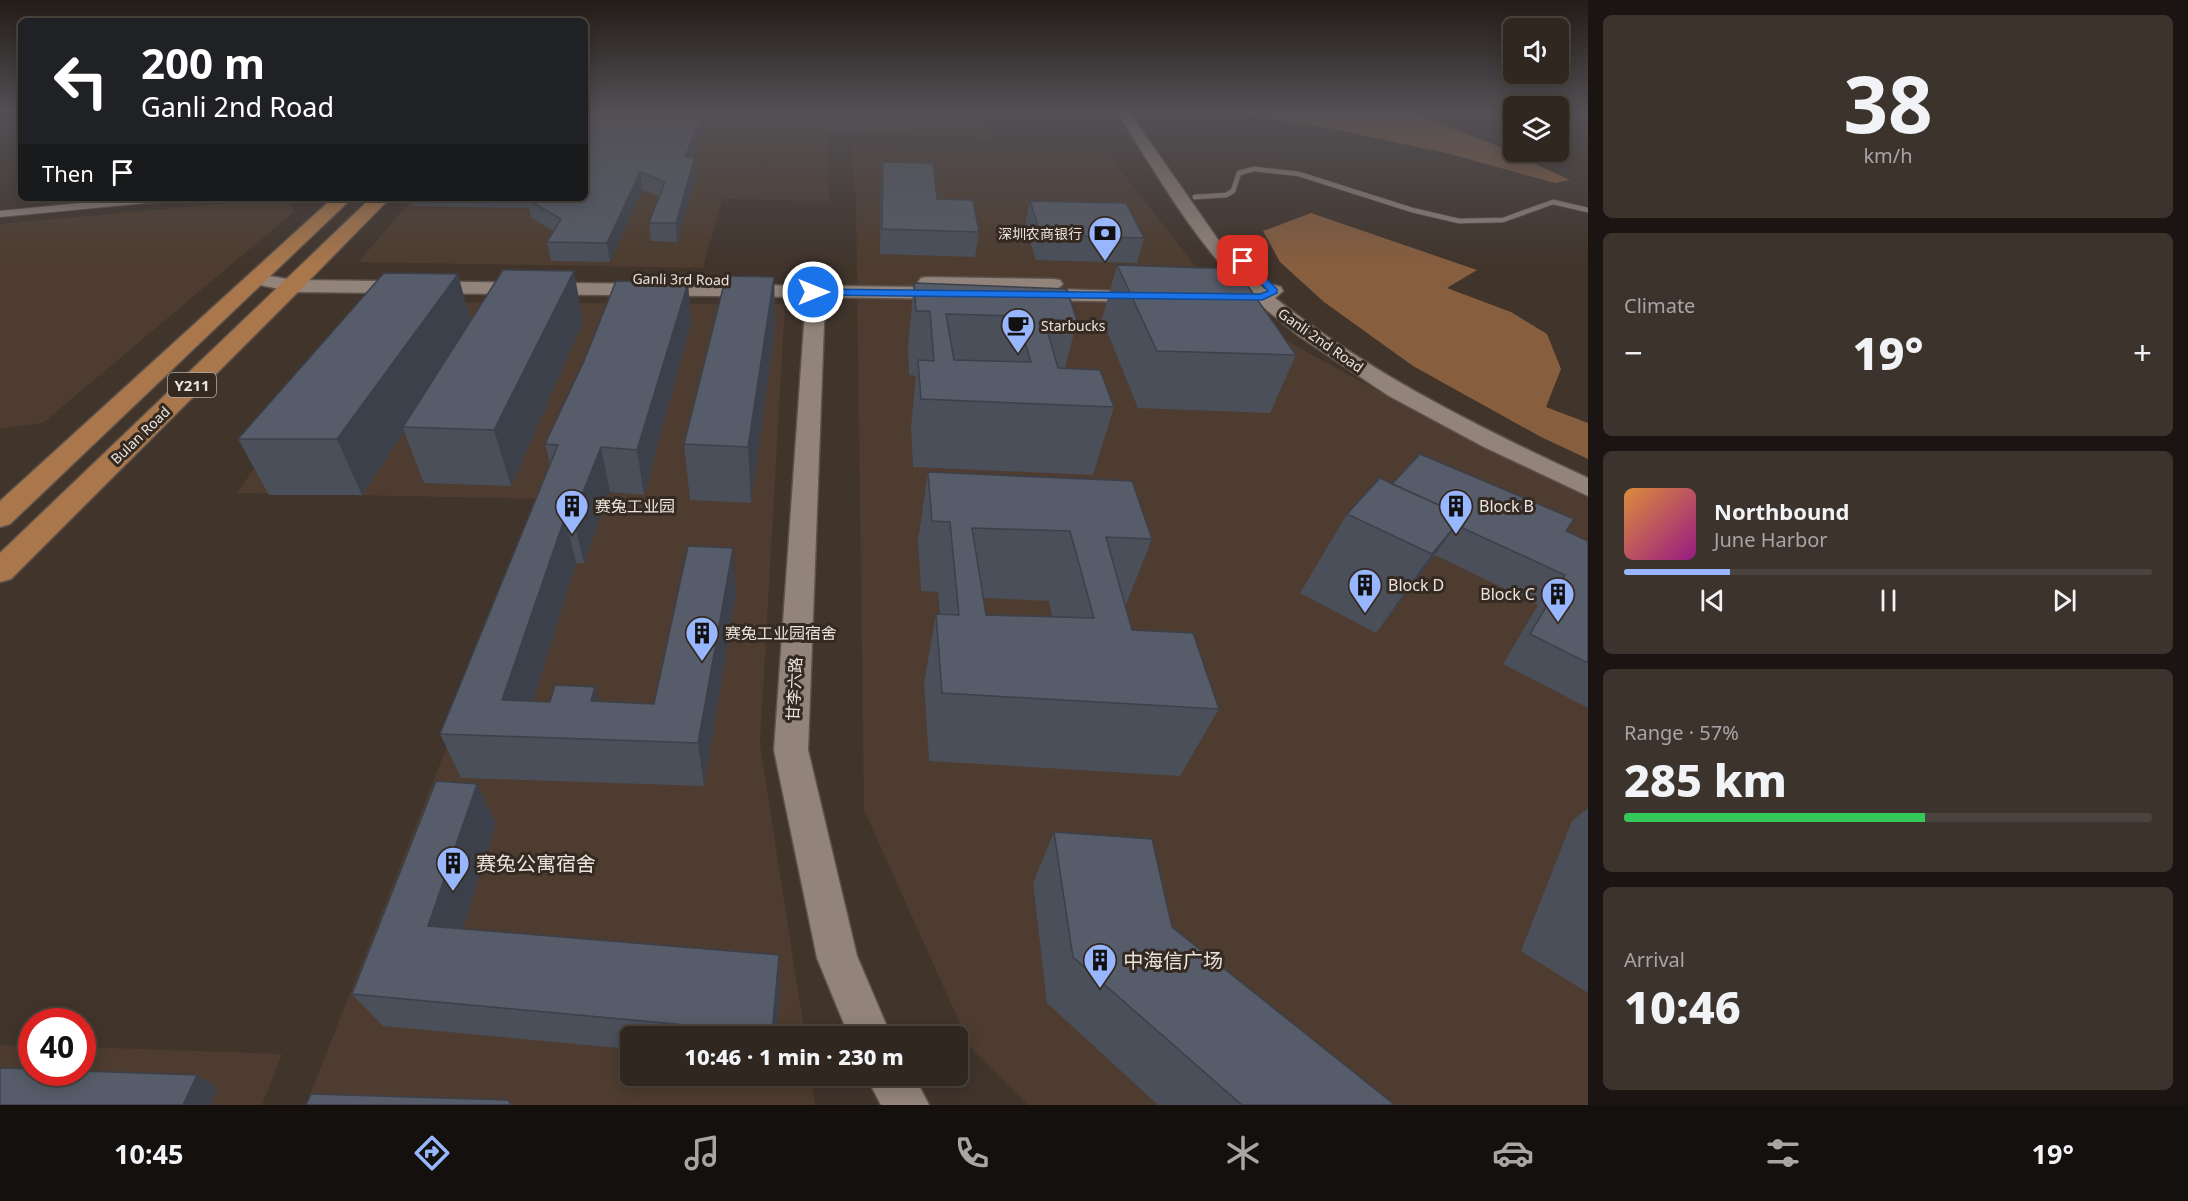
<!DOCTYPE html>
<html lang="en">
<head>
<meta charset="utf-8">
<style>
  :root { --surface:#302720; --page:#3c332d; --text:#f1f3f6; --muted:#a8a5a5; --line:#4b443e; --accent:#98b6fd }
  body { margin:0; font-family:"Noto Sans","Noto Sans SC",sans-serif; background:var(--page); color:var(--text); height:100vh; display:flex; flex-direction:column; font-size:22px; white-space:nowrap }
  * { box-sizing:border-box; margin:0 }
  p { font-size:20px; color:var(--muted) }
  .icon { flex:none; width:33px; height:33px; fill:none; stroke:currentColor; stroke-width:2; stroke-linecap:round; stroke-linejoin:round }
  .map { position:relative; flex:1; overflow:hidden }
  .side { display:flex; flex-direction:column; gap:15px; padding:15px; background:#1a1512; width:600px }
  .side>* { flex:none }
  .hud { position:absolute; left:18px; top:18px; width:570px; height:183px; border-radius:9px; box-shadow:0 3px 15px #0003,0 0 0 2px var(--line); background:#202124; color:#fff; overflow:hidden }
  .buttons { position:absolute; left:1503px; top:18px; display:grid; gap:12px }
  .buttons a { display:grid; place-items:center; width:66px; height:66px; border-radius:9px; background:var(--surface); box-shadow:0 3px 15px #0003,0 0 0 2px var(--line); font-size:30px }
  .speed { position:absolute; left:18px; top:1008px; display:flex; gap:12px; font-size:30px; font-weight:700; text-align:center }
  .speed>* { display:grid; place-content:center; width:78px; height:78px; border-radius:50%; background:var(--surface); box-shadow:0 3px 15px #0003,0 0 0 2px var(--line); line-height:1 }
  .speed .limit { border:9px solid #d22; background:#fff; color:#111 }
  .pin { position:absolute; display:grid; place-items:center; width:51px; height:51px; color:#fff; margin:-26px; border-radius:12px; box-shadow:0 3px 9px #0006 }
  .me { position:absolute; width:66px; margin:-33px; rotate:90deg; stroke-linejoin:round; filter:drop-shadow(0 0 4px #0008) }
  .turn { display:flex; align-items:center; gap:21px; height:126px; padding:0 24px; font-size:27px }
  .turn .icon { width:78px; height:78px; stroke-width:2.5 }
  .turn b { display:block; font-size:42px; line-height:51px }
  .then { display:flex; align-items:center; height:57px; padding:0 24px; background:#0003; gap:12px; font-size:22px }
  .big { font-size:45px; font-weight:800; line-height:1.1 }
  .side .card { flex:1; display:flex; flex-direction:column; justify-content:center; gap:9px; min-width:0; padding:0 21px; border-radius:9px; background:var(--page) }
  .side .dial { align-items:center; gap:0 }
  .dial b { font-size:78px; line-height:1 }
  .song { display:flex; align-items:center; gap:18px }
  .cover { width:72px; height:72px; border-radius:9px; background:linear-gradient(135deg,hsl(30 70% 55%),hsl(310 70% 35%)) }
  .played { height:6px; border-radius:3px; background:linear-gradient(90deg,var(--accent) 20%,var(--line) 20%) }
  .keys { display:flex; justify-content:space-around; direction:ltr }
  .heat { display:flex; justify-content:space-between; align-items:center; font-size:33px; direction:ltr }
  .charge { height:9px; border-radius:4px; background:linear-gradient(90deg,#34c759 57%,var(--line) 0) }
  .trip { position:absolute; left:620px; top:1026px; width:348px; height:60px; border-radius:9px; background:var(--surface); box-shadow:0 3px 15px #0003,0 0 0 2px var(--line); font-weight:800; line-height:60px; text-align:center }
  .menu { display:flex; height:96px; justify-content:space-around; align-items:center; background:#13100d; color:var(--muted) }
  .menu .icon { width:42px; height:42px }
  .menu .current { color:var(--accent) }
  .menu b { font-size:27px; color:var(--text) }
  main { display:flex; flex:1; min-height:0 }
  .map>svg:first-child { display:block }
</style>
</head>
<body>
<main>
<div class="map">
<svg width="1588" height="1105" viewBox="0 0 1588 1105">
  <rect width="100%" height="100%" fill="#40342b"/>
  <path fill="#4d3c2f" d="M585,112H982L991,138L827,131L829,201L722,199L703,268L358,262L414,198H585Z
    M851,146L1108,154L1229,309L1409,408L1554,481L1588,495V1105H1028L971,1048L864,810L856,202Z
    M285,198L295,211L43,423L0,429V224Z
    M367,302L785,304L760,744L805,1036H630V1076H811L815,1105H306L544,499L237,493Z
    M0,1045L31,1046L32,1072H82L83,1047L282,1054L262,1105H0Z"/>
  <path fill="#875e3e" d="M1233,112H1411L1493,144L1570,180L1555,183L1446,153L1342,131Z
    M1311,213L1477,270L1447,288L1511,312L1547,334L1561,369L1546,407L1588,423V459L1541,437L1413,366L1324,302L1280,262L1263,231Z"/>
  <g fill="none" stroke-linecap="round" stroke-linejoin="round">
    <defs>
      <path id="lane" d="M1195,197L1226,195L1233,191L1239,173L1254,169L1299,174L1412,210L1459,221L1503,220L1553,202L1588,210"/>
      <path id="street" d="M132,198H173L167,201L0,217V211Z"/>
      <path id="secondary" d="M1117,112H1129L1221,244L1264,289L1274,285L1281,287L1283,291L1275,298C1371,374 1478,427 1588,478V496L1484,447L1389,396L1299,336L1258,303L1214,301L1212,297L1214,293L1246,291C1193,240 1157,174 1117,112Z
        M257,274L294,280L926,287L918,282L921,278L927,277L1054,279L1060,280L1063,284L1057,289L1153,292L1155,296L1153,300L1146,302L1032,300L1025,298L1023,294L1029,289L950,288L957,293L955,297L948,299L825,297L808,750L857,956L891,1036H849L817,958L774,750L806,297L294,292L251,283L248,279L251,275Z
        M866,1076H914L929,1105H881Z"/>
      <path id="primary" d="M333,198H352L10,524L0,527V501Z
        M371,198H390L286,304L11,579L0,582V553Z"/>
    </defs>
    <use href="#lane" stroke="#5d534c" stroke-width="6"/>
    <use href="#street" stroke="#5d534c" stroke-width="2"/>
    <use href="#secondary" stroke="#5d534c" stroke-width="3"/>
    <use href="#primary" stroke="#5d534c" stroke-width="3"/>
    <use href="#lane" stroke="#92847a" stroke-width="4.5"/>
    <use href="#street" fill="#92847a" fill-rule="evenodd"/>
    <use href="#secondary" fill="#92847a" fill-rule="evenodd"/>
    <use href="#primary" fill="#a9774b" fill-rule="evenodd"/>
  </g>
  <path fill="#4a4f5a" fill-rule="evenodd" d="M585,112H810L809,121L709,118L693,157H695L697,174L677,242L651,241L649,223L659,196L642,190L610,262L551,261L547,242L553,231L531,217L529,208L413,206L411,198H585Z
    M849,112H980L978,128L849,127Z
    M883,162L937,199L979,232L975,257L880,254L881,185Z
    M1030,201L1144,238L1137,263L1036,260L1025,225Z
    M1117,265L1296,355L1270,413L1138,408L1102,319Z
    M774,277L775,329L751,503L690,500L684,444Z
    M688,283L691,324L644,495L610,492L584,563H576L533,701L550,702L595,687L599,702L654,704L736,594L704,786L461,778L440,734L550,463L545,444Z
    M914,283L1077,321L1065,368L1114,407L1093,475L913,467L911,426L916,376L909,375L908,346Z
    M583,322L511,486L424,483L404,431L362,495H269L238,439Z
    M928,472L1152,539L1125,607L1132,630L1219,709L1180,776L929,761L924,683L936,614H940L938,592L921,591L918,541ZM984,598L1049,601L1052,617L986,615Z
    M1392,484L1566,531L1588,541V708L1503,664L1538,605L1435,555L1406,594L1376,633L1300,593L1347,514Z
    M1588,808V993L1521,951L1572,821Z
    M496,823L463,929L779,955L780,988L776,1036H630V1049L383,1026L352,994Z
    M1054,832L1172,927L1395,1105H1158L1047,1003L1033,883Z"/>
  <path fill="#3c404a" d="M704,112H708L709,118L686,174L685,157Z
    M695,157L697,174L677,242L676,223Z
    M640,172L642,190L610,262L607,243Z
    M574,271L583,322L511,486L494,430Z
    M458,274L472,326L403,427L404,431L362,495L337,439Z
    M774,277L775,329L751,503L748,447Z
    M688,283L691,324L644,495L637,450Z
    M601,447L610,492L584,563L573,517Z
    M1463,516L1406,594L1376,633L1432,554Z
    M565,517L576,563L522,737L502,700Z
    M733,548L736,594L704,786L698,743Z
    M595,687L607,731L591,701Z
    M477,784L496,823L453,961L428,926Z
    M779,955L780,988L776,1036H772Z
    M197,1075L217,1088L210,1105H183Z"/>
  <path fill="#565c69" stroke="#3c404a" stroke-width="1.5" fill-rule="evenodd" d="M585,112H704L685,157H695L676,223H649L665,182L640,172L607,243L547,242L561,219L527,199L528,198H585Z
    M883,162L933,163L937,199L973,200L979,232L882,229Z
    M1030,201L1126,203L1144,238L1041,235Z
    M1117,265L1236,269L1296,355L1157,351Z
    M503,270L574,271L494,430L403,427Z
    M384,273L458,274L337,439H238Z
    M726,276L774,277L748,447L684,444Z
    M616,281L688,283L637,450L601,447L573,517H565L502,700L550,702L555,685L595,687L591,701L654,704L688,546L733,548L698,743L440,734L558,445L545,444L584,361Z
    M914,283L1067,289L1077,321L1044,319L1058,368L1100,370L1114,407L921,399L918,360L934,361L930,311H916ZM946,314L1017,316L1031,362L954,360Z
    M1420,454L1574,519L1566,531L1588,541V663L1530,634L1565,575L1456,525L1463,516L1392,484Z
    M928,472L1132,481L1152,539L1106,537L1132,630L1193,633L1219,709L942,693L936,614L959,615L950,522L932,521ZM972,528L1070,531L1094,618L986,615Z
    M1380,478L1463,516L1432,554L1347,514Z
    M436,781L477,784L428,926L779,955L772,1033L352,994Z
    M1054,832L1152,839L1172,927L1395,1105H1242L1073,957Z
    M0,1068L32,1069V1072H82V1071L197,1075L183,1105H0Z
    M311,1094L508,1100L511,1105H306Z"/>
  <linearGradient id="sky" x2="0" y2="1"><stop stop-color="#231d18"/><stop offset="0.42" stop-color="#535055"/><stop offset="1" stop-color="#535055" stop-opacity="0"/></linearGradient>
  <rect width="1588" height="266" fill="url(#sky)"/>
  <path fill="#1a73e8" stroke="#114b97" stroke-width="1.5" d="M1240,259H1246L1277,289V293L1262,300L813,295L809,292L813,289L1260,294L1268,291L1240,263Z"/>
  <defs>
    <symbol id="bank-pin" viewBox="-11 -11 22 30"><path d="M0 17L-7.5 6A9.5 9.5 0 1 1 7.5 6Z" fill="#98b6fd" stroke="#352a21"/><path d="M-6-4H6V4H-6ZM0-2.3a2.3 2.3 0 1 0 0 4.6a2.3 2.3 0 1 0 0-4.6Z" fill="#111"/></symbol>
    <symbol id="cafe-pin" viewBox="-11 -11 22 30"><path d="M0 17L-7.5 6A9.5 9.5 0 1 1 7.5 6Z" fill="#98b6fd" stroke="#352a21"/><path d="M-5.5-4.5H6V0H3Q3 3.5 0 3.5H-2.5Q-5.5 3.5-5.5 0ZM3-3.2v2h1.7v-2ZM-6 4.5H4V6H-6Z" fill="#111"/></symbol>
    <symbol id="building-pin" viewBox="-11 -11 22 30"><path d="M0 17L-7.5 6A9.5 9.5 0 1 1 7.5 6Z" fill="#98b6fd" stroke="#352a21"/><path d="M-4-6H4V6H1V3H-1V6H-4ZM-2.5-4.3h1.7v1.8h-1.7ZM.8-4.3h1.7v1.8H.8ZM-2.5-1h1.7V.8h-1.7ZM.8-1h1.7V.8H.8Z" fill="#111"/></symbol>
  </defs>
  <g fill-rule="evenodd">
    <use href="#bank-pin" x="1086" y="214" width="38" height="52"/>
    <use href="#cafe-pin" x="999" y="306" width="38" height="52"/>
    <use href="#building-pin" x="553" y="487" width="38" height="52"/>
    <use href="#building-pin" x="1437" y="487" width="38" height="52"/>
    <use href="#building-pin" x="1346" y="566" width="38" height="52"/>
    <use href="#building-pin" x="1539" y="575" width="38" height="52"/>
    <use href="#building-pin" x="683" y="614" width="38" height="52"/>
    <use href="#building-pin" x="434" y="844" width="38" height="52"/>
    <use href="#building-pin" x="1081" y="941" width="38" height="52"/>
  </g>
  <g text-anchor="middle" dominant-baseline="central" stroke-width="6" stroke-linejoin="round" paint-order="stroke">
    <g font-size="14" fill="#ebe4de" stroke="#352a21" text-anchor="end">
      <text x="1082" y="233">深圳农商银行</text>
      <text x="1041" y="325" text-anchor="start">Starbucks</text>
    </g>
    <g font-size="14" fill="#ebe4de" stroke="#352a21">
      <text transform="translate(681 279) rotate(1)">Ganli 3rd Road</text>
      <text transform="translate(1321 340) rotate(35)">Ganli 2nd Road</text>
      <text transform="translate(140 435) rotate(-44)">Bulan Road</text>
    </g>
    <rect fill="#352a21" stroke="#b4aca5" stroke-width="1.5" x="168" y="373" width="48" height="24" rx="4.5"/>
    <g font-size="15" font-weight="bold" fill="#ebe4de">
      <text x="192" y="385">Y211</text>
    </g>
    <g font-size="16" fill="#ebe4de" stroke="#352a21" text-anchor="start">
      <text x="595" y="506">赛兔工业园</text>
      <text x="1479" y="506">Block B</text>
      <text x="1388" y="585">Block D</text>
      <text x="1535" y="594" text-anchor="end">Block C</text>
      <text x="725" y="633">赛兔工业园宿舍</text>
    </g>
    <g font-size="16" fill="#ebe4de" stroke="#352a21">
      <text transform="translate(794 689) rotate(-87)">甘李六路</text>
    </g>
    <g font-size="20" fill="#ebe4de" stroke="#352a21" text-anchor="start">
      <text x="476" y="863">赛兔公寓宿舍</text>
      <text x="1123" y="960">中海信广场</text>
    </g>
  </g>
</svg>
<div class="buttons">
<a><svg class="icon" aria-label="sound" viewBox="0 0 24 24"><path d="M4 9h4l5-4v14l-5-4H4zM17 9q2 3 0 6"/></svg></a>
<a><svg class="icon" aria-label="layers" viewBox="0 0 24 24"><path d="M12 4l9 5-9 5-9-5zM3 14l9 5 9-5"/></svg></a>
</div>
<div class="speed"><div class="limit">40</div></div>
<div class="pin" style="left:1243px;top:261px;background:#d93025"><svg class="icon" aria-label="arrive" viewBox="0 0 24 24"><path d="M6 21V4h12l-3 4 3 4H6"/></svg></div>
<svg class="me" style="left:813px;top:292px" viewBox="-20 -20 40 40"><circle r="17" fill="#1a73e8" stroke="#fff" stroke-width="3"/><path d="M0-11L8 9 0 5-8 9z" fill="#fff"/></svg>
<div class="trip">10:46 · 1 min · 230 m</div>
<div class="hud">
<div class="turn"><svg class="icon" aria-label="left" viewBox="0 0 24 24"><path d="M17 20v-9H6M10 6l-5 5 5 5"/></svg><div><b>200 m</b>Ganli 2nd Road</div></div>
<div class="then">Then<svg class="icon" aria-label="arrive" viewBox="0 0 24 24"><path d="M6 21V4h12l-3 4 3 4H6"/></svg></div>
</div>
</div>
<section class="side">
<div class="card dial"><b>38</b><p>km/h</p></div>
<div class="card"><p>Climate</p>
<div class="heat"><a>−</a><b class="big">19°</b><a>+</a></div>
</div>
<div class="card">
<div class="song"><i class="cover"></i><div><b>Northbound</b><p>June Harbor</p></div></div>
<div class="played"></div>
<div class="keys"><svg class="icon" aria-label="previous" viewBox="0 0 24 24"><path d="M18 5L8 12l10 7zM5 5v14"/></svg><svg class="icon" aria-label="pause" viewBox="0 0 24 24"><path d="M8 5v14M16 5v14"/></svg><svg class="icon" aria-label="next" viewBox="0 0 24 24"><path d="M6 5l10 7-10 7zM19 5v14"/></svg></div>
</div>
<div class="card"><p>Range · 57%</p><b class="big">285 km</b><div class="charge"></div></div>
<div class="card"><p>Arrival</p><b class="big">10:46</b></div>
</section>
</main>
<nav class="menu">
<b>10:45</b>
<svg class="icon current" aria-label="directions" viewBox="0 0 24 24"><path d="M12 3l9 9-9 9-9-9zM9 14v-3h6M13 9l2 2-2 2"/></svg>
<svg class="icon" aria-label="music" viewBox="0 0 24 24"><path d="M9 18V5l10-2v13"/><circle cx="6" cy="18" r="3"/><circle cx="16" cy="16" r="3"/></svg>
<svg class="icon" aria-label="phone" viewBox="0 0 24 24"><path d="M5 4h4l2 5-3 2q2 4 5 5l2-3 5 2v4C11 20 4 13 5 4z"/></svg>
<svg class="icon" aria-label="climate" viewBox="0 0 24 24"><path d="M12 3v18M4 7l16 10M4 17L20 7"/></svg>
<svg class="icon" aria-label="car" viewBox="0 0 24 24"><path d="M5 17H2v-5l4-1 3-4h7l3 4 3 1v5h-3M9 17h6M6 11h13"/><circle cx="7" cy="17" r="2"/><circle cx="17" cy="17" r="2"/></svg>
<svg class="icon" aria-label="filters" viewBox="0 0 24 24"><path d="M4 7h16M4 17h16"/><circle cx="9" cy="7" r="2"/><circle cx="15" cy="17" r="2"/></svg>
<b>19°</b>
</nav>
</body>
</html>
